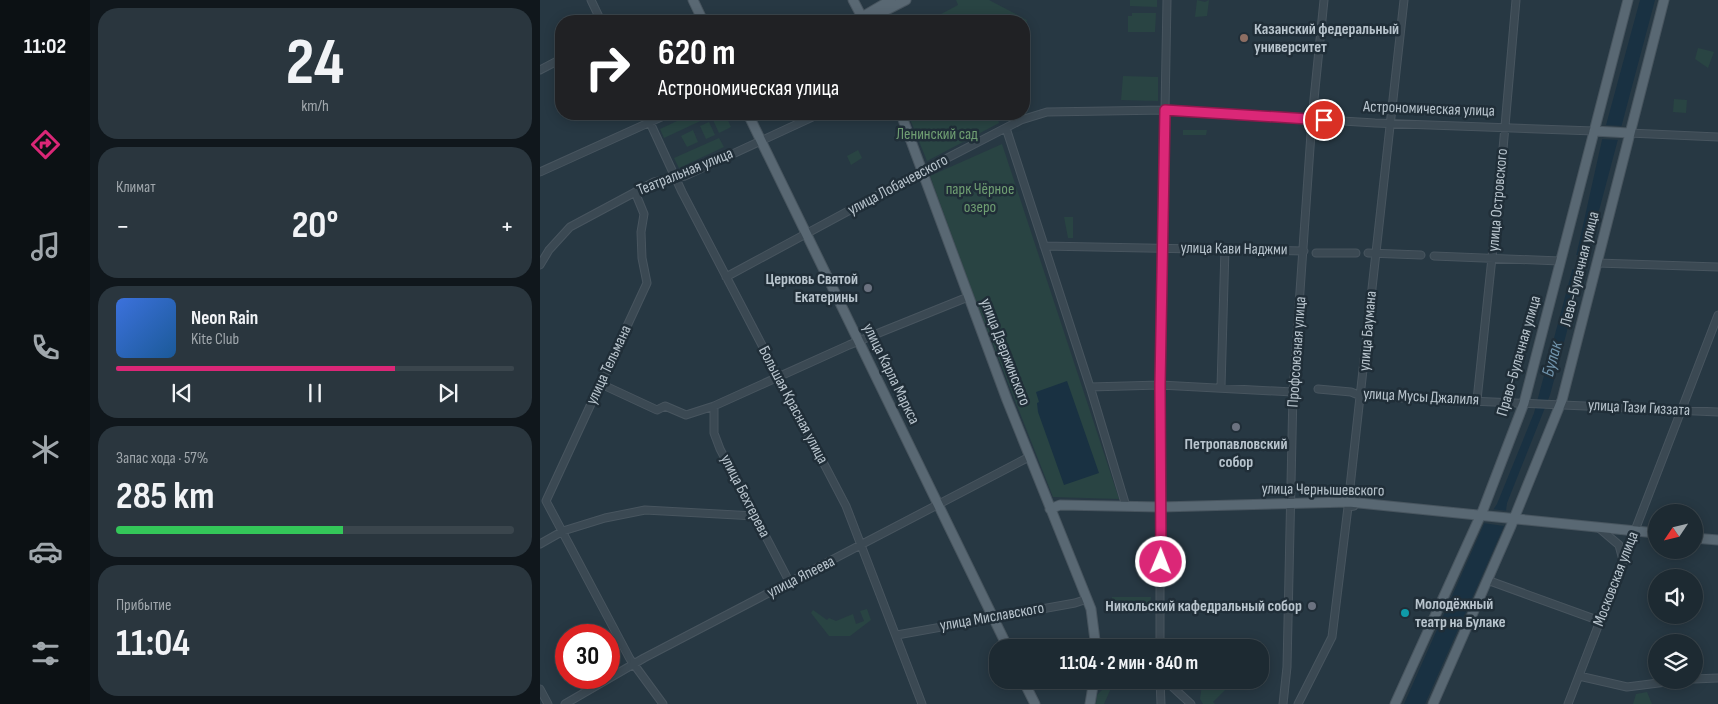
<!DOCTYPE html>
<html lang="ru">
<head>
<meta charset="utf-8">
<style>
  :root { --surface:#1d2a32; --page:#2a363e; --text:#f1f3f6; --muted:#a0a7ac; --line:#3b464d; --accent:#db2777 }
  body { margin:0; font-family:"Sofia Sans Condensed",sans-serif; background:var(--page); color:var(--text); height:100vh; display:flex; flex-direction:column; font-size:19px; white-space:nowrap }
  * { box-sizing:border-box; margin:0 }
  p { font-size:16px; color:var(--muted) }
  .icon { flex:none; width:28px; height:28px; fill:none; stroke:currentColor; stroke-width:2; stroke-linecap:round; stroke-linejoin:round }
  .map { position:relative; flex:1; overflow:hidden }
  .panel { display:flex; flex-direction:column; gap:8px; padding:8px; background:#10171c; width:450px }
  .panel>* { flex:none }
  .guide { position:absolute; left:15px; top:15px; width:475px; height:105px; border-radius:20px; box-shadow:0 2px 12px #0003,0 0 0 1px var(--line); background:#202124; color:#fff; overflow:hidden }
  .needle { width:32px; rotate:235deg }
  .tools { position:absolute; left:1108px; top:504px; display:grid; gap:10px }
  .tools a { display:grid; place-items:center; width:55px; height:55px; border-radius:50%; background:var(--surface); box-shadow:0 2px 12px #0003,0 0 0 1px var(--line); font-size:25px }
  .speed { position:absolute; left:15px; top:624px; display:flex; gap:10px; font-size:25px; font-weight:700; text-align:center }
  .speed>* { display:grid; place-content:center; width:65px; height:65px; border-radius:50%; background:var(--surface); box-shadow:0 2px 12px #0003,0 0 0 1px var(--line); line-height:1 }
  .speed .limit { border:8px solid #d22; background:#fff; color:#111 }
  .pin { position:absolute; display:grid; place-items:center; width:42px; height:42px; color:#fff; margin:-21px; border:2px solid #fff; border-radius:50%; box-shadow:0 1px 5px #0007 }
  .me { position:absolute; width:55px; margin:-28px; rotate:1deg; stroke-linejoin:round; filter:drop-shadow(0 0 4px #0008) }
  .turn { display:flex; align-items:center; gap:18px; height:105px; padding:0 20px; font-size:22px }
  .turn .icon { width:65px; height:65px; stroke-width:2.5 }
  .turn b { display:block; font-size:35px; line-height:42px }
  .big { font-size:38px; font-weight:700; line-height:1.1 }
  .panel .widget { flex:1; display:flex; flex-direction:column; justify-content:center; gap:8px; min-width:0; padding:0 18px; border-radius:20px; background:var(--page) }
  .panel .dial { align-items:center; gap:0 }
  .dial b { font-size:65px; line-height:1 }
  .song { display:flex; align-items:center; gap:15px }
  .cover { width:60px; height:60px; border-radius:8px; background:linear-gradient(135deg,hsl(220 70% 55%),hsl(210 70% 35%)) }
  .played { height:5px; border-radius:2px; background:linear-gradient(90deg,var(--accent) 70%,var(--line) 70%) }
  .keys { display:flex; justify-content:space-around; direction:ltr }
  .heat { display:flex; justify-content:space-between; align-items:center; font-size:28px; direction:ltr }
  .charge { height:8px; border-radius:4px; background:linear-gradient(90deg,#34c759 57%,var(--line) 0) }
  .trip { position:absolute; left:449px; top:639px; width:280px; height:50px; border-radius:20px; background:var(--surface); box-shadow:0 2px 12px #0003,0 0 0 1px var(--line); font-weight:700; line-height:50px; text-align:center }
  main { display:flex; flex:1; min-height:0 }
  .menu { display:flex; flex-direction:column; width:90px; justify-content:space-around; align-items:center; background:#0c1114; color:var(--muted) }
  .menu .icon { width:35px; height:35px }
  .menu .on { color:var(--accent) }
  .menu b { font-size:22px; color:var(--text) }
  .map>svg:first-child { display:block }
</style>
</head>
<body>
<main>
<nav class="menu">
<b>11:02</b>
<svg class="icon on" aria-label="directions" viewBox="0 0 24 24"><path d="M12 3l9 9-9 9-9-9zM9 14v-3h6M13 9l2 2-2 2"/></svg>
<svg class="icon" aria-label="music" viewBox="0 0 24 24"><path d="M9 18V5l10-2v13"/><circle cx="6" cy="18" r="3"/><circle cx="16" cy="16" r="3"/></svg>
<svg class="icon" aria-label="phone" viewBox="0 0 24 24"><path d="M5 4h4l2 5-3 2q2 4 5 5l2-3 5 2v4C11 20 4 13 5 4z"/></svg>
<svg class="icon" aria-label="climate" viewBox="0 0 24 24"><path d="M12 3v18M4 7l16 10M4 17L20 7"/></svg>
<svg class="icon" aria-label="car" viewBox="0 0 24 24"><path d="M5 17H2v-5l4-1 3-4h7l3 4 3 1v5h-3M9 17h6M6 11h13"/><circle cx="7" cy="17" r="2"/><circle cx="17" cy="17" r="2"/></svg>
<svg class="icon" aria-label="filters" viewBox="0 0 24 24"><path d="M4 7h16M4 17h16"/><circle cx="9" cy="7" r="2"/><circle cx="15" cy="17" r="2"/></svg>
</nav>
<section class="panel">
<div class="widget dial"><b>24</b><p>km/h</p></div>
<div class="widget"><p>Климат</p>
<div class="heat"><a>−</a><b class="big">20°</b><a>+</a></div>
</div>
<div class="widget">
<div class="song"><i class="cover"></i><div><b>Neon Rain</b><p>Kite Club</p></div></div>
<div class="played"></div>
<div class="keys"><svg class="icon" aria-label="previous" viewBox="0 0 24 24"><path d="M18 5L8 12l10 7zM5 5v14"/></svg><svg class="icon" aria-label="pause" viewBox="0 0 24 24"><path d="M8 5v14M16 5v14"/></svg><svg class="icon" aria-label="next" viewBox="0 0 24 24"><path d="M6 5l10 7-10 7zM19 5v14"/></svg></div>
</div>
<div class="widget"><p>Запас хода · 57%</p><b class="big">285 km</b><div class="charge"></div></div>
<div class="widget"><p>Прибытие</p><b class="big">11:04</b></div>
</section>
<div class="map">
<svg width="1178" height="704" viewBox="0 0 1178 704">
  <rect width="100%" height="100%" fill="#273843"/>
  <path fill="#294443" d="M416,0H449L487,20L484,49V21H388L418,5Z
    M590,0H617V7L590,6Z
    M657,0L665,2L669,0L667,16L655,17Z
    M592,13H616L615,32H588V16H592Z
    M1158,48L1174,52L1168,68L1155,59Z
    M583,76L618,77V101L581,100Z
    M1134,99L1147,100L1146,113L1133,112Z
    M152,114H167L169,117L124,138L120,129Z
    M185,114L191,127L179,133L173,120Z
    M368,114H456L459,123L387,161Z
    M169,122L175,135L166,139L160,126Z
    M153,130L158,142L147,147L141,136Z
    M643,130H667L666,135H643Z
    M179,138L184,147L139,168L134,158Z
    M462,144L579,499L513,497L434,296L390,176Z
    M318,150L322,158L311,165L307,156Z
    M524,217H533V238H528Z
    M572,597H611L610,608L572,609Z
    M327,609L331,620L310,636H289L271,613L273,610L287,620L289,618L296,621L313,614L316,624L324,621L320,611Z
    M662,685L688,687L673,702L675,704H663L660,699Z
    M566,686H572L564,704H556L557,695Z
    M1107,692L1112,704H1093L1096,694Z"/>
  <path fill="#193142" d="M1100,0H1115L1010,395L967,503L964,526L885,704H864L944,524L957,504L994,413L1037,252L1062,140Z
    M527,381L559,473L524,485L498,412L497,403L499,402L496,392Z"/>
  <path fill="#273843" d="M1064,125L1084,126L1080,140L1060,139Z
    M1034,255H1050L1045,270L1030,269Z
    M951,509L969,511L964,526L943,523Z"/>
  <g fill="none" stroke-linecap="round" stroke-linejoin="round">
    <defs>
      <path id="minor" d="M51,0L61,21
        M0,70L21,59
        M106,114L142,192L306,506L382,704
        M466,128L551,390L586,506
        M1089,133L1178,137
        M0,172L128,114
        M95,192L104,214L101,232L102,258L107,283L6,501L90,659L123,704
        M504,246L764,251
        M776,253H816
        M828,253L881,255
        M894,256L1020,261
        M1057,263L1178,267
        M0,265L9,250L30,227L114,182L145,176L279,114
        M186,277L388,168L481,120L507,112L625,110L835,123L1054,131
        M61,384L117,410L125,406L146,415L174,406L309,345L428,297
        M550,387L620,385L753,392
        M681,387L685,248
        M778,389L811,392L821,396L1178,412
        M937,400L961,172L976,0
        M174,406V433L180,449L250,583
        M1059,528L1079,545L1083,560
        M0,544L23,531L65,518L105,510L215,516
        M947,580L1060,621
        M357,635L535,603L547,599
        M620,648V385L627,0
        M1039,676L1087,687L1142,680
        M1154,679L1178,678
        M620,680L621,704
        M625,680L651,704
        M0,689L8,704
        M25,704L104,658L489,457
        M743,704L747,667L753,392L772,119L784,0
        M758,704L792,637L808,507L814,506L816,497L809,496L864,0
        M1028,704L1178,315"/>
      <path id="major" d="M153,0L163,21
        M313,0L324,21
        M322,17L351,0
        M325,21L366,0
        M208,114L468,648
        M361,114L467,400L551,609L556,648
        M1054,131L1089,133
        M510,509L520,505L621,507L809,502L1116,533
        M1154,538L1178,540
        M483,680L495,704
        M550,704L554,680
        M855,704L943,510L984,403L1088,0
        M893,704L971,526L1022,400L1124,0"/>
    </defs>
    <use href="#minor" stroke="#48555f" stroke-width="9"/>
    <use href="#major" stroke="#48555f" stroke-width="11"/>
    <use href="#minor" stroke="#3b4953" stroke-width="7"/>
    <use href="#major" stroke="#596873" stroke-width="9"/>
  </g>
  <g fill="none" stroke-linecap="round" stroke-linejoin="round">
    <defs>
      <path id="route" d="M621,562L620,385L625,110L784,120"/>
    </defs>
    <use href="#route" stroke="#8e194d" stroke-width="12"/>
    <use href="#route" stroke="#db2777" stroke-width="9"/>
  </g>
  <circle fill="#8d6e63" stroke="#202e38" stroke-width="2" cx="704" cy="38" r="5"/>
  <g fill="#6b7280" stroke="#202e38" stroke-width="2">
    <circle cx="328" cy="288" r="5"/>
    <circle cx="696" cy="427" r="5"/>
    <circle cx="772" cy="606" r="5"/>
  </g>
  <circle fill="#0f9aa8" stroke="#202e38" stroke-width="2" cx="865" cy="613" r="5"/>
  <g text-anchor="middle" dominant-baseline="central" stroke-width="5" stroke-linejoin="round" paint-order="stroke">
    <g font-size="16" font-weight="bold" fill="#b8c4cd" stroke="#202e38" text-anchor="start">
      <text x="714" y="29">Казанский федеральный<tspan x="714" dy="18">университет</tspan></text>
      <text x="318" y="279" text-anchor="end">Церковь Святой<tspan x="318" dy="18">Екатерины</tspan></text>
      <text x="696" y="444" text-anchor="middle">Петропавловский<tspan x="696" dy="18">собор</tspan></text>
      <text x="875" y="604">Молодёжный<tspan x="875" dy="18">театр на Булаке</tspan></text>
      <text x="762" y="606" text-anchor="end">Никольский кафедральный собор</text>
    </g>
    <g font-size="16" fill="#b8c4cd" stroke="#202e38">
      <text transform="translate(889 109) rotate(2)">Астрономическая улица</text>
      <text transform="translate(145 172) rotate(-22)">Театральная улица</text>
      <text transform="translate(358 185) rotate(-28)">улица Лобачевского</text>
      <text transform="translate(958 200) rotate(-85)">улица Островского</text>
      <text transform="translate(694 249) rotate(1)">улица Кави Наджми</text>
      <text transform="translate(1040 269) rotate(-76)">Лево-Булачная улица</text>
      <text transform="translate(828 331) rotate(-85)">улица Баумана</text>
      <text transform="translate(465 352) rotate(69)">улица Дзержинского</text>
      <text transform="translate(757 352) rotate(-86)">Профсоюзная улица</text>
      <text transform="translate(979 356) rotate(-74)">Право-Булачная улица</text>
      <text transform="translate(69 365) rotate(-65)">улица Тельмана</text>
      <text transform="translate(351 374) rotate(64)">улица Карла Маркса</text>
      <text transform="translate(881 397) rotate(3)">улица Мусы Джалиля</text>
      <text transform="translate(253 405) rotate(62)">Большая Красная улица</text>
      <text transform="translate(1099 408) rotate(3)">улица Тази Гиззата</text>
      <text transform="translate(783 490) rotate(1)">улица Чернышевского</text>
      <text transform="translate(205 496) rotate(63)">улица Бехтерева</text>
      <text transform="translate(261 577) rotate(-27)">улица Япеева</text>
      <text transform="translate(1076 579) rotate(-69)">Московская улица</text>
      <text transform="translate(452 617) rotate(-10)">улица Миславского</text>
    </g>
    <g font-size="16" fill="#6f9e72" stroke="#202e38">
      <text x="397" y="134">Ленинский сад</text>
      <text x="440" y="189">парк Чёрное<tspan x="440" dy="18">озеро</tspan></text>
    </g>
    <g font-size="18" font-style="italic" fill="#7194ac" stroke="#202e38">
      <text transform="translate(1012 359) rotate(-75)">Булак</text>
    </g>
  </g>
</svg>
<div class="tools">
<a><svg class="needle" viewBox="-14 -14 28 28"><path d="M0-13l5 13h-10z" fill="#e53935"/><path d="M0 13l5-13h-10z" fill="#a0a7ac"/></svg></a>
<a><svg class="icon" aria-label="sound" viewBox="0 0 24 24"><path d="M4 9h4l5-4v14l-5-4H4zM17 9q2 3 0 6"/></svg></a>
<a><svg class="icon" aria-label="layers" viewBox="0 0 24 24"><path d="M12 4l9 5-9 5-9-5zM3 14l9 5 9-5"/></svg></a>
</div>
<div class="speed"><div class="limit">30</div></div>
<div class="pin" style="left:784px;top:120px;background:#d93025"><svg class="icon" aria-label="arrive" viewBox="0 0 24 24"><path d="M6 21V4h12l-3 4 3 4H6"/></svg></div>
<svg class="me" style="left:621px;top:562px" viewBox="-20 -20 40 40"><circle r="17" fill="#db2777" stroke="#fff" stroke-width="3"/><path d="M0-11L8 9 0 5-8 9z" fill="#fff"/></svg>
<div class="trip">11:04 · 2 мин · 840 m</div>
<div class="guide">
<div class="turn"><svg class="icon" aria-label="right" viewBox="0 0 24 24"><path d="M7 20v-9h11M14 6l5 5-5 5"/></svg><div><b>620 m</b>Астрономическая улица</div></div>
</div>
</div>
</main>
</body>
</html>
